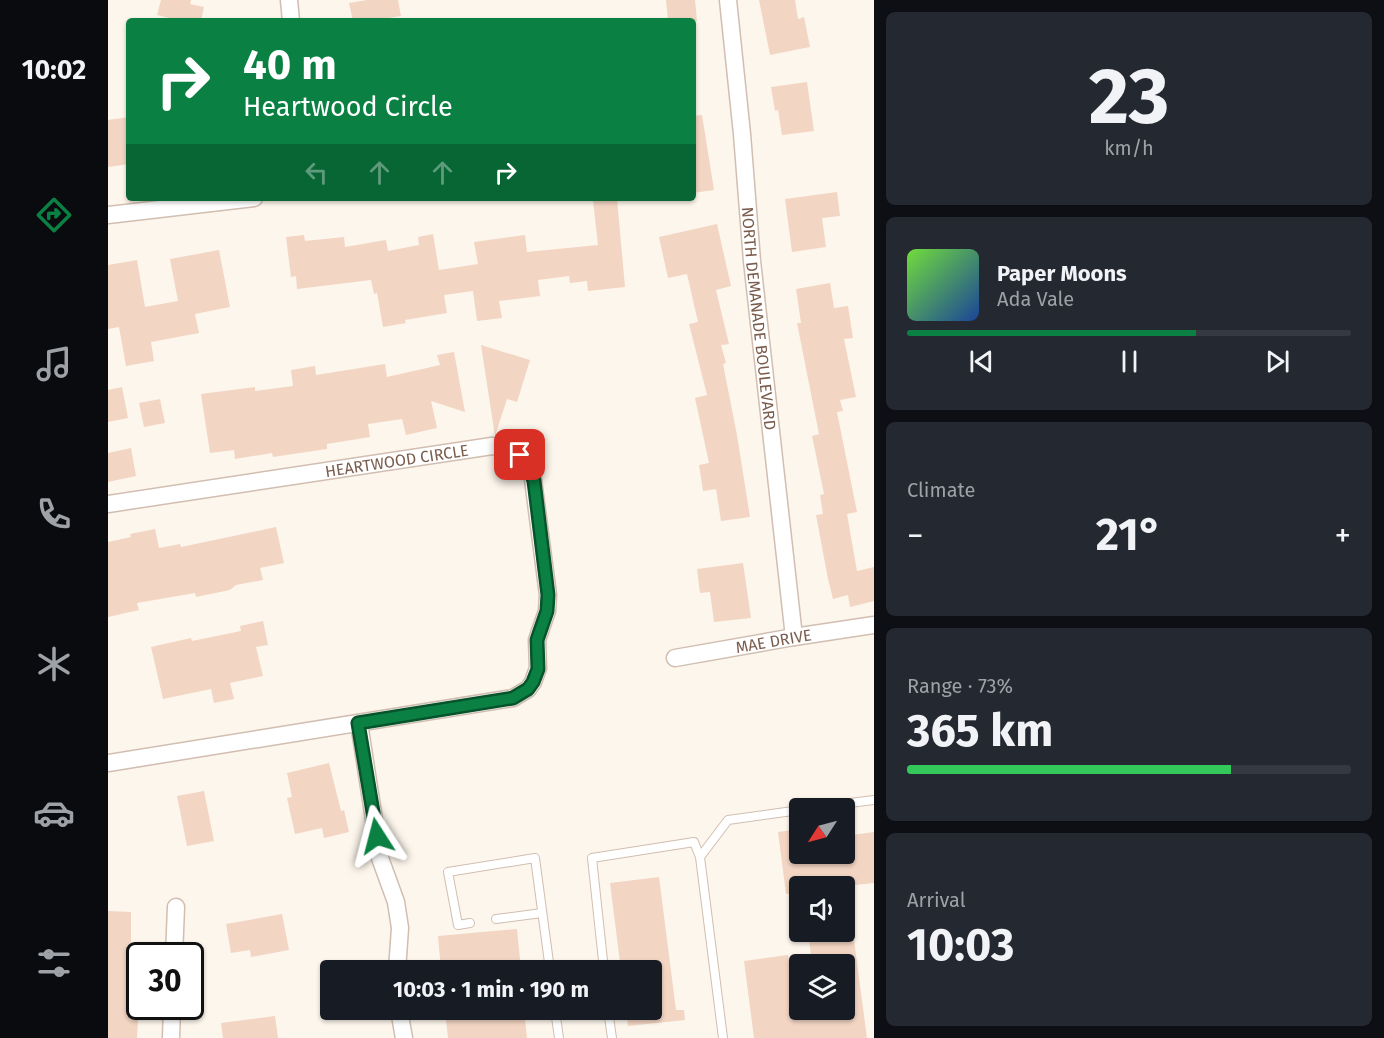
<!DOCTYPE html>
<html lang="en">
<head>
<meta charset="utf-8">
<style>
  :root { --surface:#171b24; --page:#242831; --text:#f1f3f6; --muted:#9ea1a6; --line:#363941; --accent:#0b8043 }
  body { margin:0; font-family:"Fira Sans",sans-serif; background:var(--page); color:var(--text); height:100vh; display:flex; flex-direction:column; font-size:22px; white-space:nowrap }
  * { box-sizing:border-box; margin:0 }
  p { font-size:20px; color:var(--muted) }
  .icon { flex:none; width:33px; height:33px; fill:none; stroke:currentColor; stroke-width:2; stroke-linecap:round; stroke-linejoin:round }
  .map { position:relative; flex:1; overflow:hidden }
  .details { display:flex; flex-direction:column; gap:12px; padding:12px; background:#0d0f14; width:510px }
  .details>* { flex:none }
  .guide { position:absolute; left:18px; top:18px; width:570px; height:183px; border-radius:6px; box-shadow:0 2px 4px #0004; background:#0b8043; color:#fff; overflow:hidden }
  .needle { width:39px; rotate:234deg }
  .buttons { position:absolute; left:681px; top:798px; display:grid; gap:12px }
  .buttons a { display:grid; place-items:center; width:66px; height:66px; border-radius:6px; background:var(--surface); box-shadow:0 2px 4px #0004; font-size:30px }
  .speed { position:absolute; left:18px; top:942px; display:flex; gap:12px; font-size:30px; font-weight:700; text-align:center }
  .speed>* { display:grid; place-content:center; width:78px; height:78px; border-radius:50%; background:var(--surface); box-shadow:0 2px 4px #0004; line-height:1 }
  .speed .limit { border:3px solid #111; border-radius:9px; background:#fff; color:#111 }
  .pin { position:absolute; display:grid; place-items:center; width:51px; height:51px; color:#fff; margin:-26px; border-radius:12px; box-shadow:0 3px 9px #0006 }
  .me { position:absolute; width:66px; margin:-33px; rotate:351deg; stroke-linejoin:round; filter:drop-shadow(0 0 4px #0008) }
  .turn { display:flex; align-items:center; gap:21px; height:126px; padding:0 18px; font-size:27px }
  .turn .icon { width:78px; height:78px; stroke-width:2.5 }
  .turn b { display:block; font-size:42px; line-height:51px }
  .lanes { display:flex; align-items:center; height:57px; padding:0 18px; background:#0003; justify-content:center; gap:30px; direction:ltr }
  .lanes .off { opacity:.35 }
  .big { font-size:45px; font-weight:700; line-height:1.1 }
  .details .card { flex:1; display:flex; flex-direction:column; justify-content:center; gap:9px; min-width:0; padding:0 21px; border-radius:9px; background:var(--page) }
  .details .dial { align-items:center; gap:0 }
  .dial b { font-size:78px; line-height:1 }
  .song { display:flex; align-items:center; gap:18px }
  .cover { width:72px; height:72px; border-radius:9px; background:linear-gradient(135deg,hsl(100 70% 55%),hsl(220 70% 35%)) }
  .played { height:6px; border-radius:3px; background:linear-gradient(90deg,var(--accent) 65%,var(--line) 65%) }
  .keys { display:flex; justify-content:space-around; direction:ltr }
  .heat { display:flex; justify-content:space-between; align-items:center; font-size:33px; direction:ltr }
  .charge { height:9px; border-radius:4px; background:linear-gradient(90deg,#34c759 73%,var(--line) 0) }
  .trip { position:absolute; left:212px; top:960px; width:342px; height:60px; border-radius:6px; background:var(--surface); box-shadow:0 2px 4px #0004; font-weight:700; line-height:60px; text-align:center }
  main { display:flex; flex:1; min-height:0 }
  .menu { display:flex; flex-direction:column; width:108px; justify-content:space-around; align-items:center; background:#090b0e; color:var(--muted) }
  .menu .icon { width:42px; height:42px }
  .menu .active { color:var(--accent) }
  .menu b { font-size:27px; color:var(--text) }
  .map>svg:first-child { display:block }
</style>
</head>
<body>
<main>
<nav class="menu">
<b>10:02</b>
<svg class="icon active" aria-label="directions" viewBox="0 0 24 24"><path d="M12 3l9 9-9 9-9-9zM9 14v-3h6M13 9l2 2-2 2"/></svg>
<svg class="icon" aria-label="music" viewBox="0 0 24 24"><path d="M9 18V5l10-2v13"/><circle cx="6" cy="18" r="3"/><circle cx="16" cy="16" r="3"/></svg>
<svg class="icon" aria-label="phone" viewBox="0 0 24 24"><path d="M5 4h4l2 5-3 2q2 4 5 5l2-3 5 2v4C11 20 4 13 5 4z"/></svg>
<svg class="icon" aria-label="climate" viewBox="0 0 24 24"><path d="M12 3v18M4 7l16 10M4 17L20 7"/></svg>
<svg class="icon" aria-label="car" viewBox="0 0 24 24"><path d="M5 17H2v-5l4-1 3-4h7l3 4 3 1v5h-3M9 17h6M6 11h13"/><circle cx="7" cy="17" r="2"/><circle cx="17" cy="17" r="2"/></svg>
<svg class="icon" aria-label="filters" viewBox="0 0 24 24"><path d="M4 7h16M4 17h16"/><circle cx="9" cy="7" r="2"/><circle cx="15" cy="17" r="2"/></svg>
</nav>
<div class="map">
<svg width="766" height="1038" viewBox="0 0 766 1038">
  <rect width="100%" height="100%" fill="#fdf6ec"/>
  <path fill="#f3d5c3" d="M53,0H83L82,4L96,7L93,21H73L49,15Z
    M259,0H290L293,16L261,21H245L241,3Z
    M558,0H587L589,21H560Z
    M651,0H687L690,19L696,17L702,47L662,55Z
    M699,82L706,131L674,135L670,110L667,111L663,87Z
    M594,115L606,190L585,193V116Z
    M21,117V164L0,167V120Z
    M729,192L732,216L714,218L718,247L684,252L677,199Z
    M509,199L517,287L480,291L479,281L462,283L461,276L430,280L432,296L391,301L394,318L369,321L365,291L336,295L339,313L297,320L298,323L275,327L269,293L266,294L263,280L189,289L188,276L183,277L178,237L196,235L197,241L236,237L237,247L278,240L280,251L311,245L310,237L325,234L331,270L370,264L366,242L417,235L419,252L490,245L485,201Z
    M609,224L623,286L608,290L621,344L613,345L618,363L615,364L629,435L642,517L613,521L608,489L595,491L591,465L601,463L587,398L599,395L581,324L590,322L579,274L560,278L551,237Z
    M111,250L122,307L87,314L91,333L43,342L46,361L18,366L11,327L0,329V265L29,260L37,307L70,301L62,259Z
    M722,283L726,308L740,306L745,338L736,339L748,397L732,400L735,411L729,412L749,512L739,514L749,571L766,567V601L742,607L740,595L725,599L720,579L708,515L715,514L712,495L716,494L704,436L711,434L689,323H693L688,289Z
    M373,345L422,360L409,402L399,399L387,436Z
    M346,352L357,412L323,401L329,428L298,435L294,419L260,424L262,437L219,444V449L165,457L164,453L127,459L126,450L102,453L93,394L147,387V391L185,386L183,370L207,366L208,375L277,364L279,377L332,365L329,355Z
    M14,387L20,418L0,422V390Z
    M52,399L57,423L36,427L31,403Z
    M23,448L28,476L0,482V453Z
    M168,527L176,563L152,568L155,580L128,585L122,590L88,597L87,593L29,603L31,610L0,617V542L23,537L22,534L47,529L51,548L72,544L73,547Z
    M635,563L643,618L606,622L602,592L592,593L589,569Z
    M155,621L160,645L148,647L155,676L122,683L126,699L106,703L103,689L55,699L43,647L83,638L84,641L133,631L132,626Z
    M221,763L233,811L236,810L241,832L216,838L214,828L187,834L179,798L184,797L179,773Z
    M96,791L106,841L79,846L69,796Z
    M686,830L688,842L692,841V854H736V836L766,832V883L738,886H692V892L678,894L670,832Z
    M551,877L568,1010H576L577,1020L520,1026L518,1010H543V970H513L502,883Z
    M0,911L23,912V1003H31L29,1038H0Z
    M174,914L181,950L143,957L142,950L123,953L118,924Z
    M409,929L413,970H333L330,936Z
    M700,932H745L759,1038H646L636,961L680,955L688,1010H736V964H704Z
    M337,1010H416L419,1038H340Z
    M167,1016L170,1038H115L113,1023Z"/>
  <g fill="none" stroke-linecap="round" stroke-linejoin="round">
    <defs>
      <path id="lane" d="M702,808L766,800
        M592,857L615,1038
        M388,919L434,913
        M362,923L350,925L340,872L427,858L442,970
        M496,970L484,858L586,842L592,857L620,820L692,810
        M447,1010L451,1038
        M500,1010L504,1038"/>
      <g id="street">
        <path d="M181,0L183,21"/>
        <path id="s1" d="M620,0L634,134L644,261L686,637"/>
        <path d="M0,215L146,198"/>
        <path id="s2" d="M0,504L384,446L398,448L412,455L424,472L440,595L439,611L429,640L430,668L425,682L420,689L405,698L0,763"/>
        <path id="s3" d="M567,658L686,637L766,625"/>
        <path d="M251,723L272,858L288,902L292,928L289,970"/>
        <path d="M66,956L68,907"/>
        <path d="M291,1010L296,1038"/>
        <path d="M63,1038L64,1006"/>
      </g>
    </defs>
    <use href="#lane" stroke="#d1beb0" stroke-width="10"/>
    <use href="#street" stroke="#d1beb0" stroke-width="19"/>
    <use href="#lane" stroke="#fff" stroke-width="8"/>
    <use href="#street" stroke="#fff" stroke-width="16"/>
  </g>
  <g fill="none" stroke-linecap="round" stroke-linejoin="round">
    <defs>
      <path id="route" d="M269,836L250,723L405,698L420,689L425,682L430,669L429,640L439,611L440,595L426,481L420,464L412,455"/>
    </defs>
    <use href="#route" stroke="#07532c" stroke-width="15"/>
    <use href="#route" stroke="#0b8043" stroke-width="10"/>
  </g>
  <g text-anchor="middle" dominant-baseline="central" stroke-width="5" stroke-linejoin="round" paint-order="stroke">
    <g font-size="16" fill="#7a5c4d" stroke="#fffaf3">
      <text stroke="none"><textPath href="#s1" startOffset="320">NORTH DEMANADE BOULEVARD</textPath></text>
      <text stroke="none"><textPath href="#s2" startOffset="292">HEARTWOOD CIRCLE</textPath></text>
      <text stroke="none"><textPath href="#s3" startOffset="100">MAE DRIVE</textPath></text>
    </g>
  </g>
</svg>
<div class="buttons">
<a><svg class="needle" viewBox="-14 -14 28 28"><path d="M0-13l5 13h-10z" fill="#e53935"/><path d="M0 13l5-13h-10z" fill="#9ea1a6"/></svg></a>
<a><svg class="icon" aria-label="sound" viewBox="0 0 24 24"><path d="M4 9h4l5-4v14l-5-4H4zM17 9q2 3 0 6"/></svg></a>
<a><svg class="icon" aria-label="layers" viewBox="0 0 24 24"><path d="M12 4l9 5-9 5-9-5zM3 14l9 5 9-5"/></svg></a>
</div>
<div class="speed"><div class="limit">30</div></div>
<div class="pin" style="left:412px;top:455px;background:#d93025"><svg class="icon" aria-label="arrive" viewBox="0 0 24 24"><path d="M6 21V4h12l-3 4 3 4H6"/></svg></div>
<svg class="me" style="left:269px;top:836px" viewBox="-20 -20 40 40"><path d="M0-17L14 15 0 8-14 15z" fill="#0b8043" stroke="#fff" stroke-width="4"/></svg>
<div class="trip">10:03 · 1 min · 190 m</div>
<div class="guide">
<div class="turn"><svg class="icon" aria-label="right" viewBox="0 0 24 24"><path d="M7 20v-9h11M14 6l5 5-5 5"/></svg><div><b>40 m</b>Heartwood Circle</div></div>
<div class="lanes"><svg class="icon off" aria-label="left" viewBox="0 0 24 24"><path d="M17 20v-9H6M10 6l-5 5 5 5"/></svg><svg class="icon off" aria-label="ahead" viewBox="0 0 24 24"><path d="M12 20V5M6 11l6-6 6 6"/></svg><svg class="icon off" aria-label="ahead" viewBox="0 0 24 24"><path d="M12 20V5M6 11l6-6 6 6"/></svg><svg class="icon" aria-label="right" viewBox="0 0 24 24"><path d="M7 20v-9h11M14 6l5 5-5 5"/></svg></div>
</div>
</div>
<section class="details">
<div class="card dial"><b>23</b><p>km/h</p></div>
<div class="card">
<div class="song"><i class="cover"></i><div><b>Paper Moons</b><p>Ada Vale</p></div></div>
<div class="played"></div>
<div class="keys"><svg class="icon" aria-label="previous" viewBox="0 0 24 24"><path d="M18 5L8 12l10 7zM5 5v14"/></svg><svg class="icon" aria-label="pause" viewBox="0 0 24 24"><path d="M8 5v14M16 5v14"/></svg><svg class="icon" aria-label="next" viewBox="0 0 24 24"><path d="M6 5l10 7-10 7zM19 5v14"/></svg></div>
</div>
<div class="card"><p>Climate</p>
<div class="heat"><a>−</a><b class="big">21°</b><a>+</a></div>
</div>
<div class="card"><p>Range · 73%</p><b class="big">365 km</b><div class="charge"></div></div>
<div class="card"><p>Arrival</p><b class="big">10:03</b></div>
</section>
</main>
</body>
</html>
